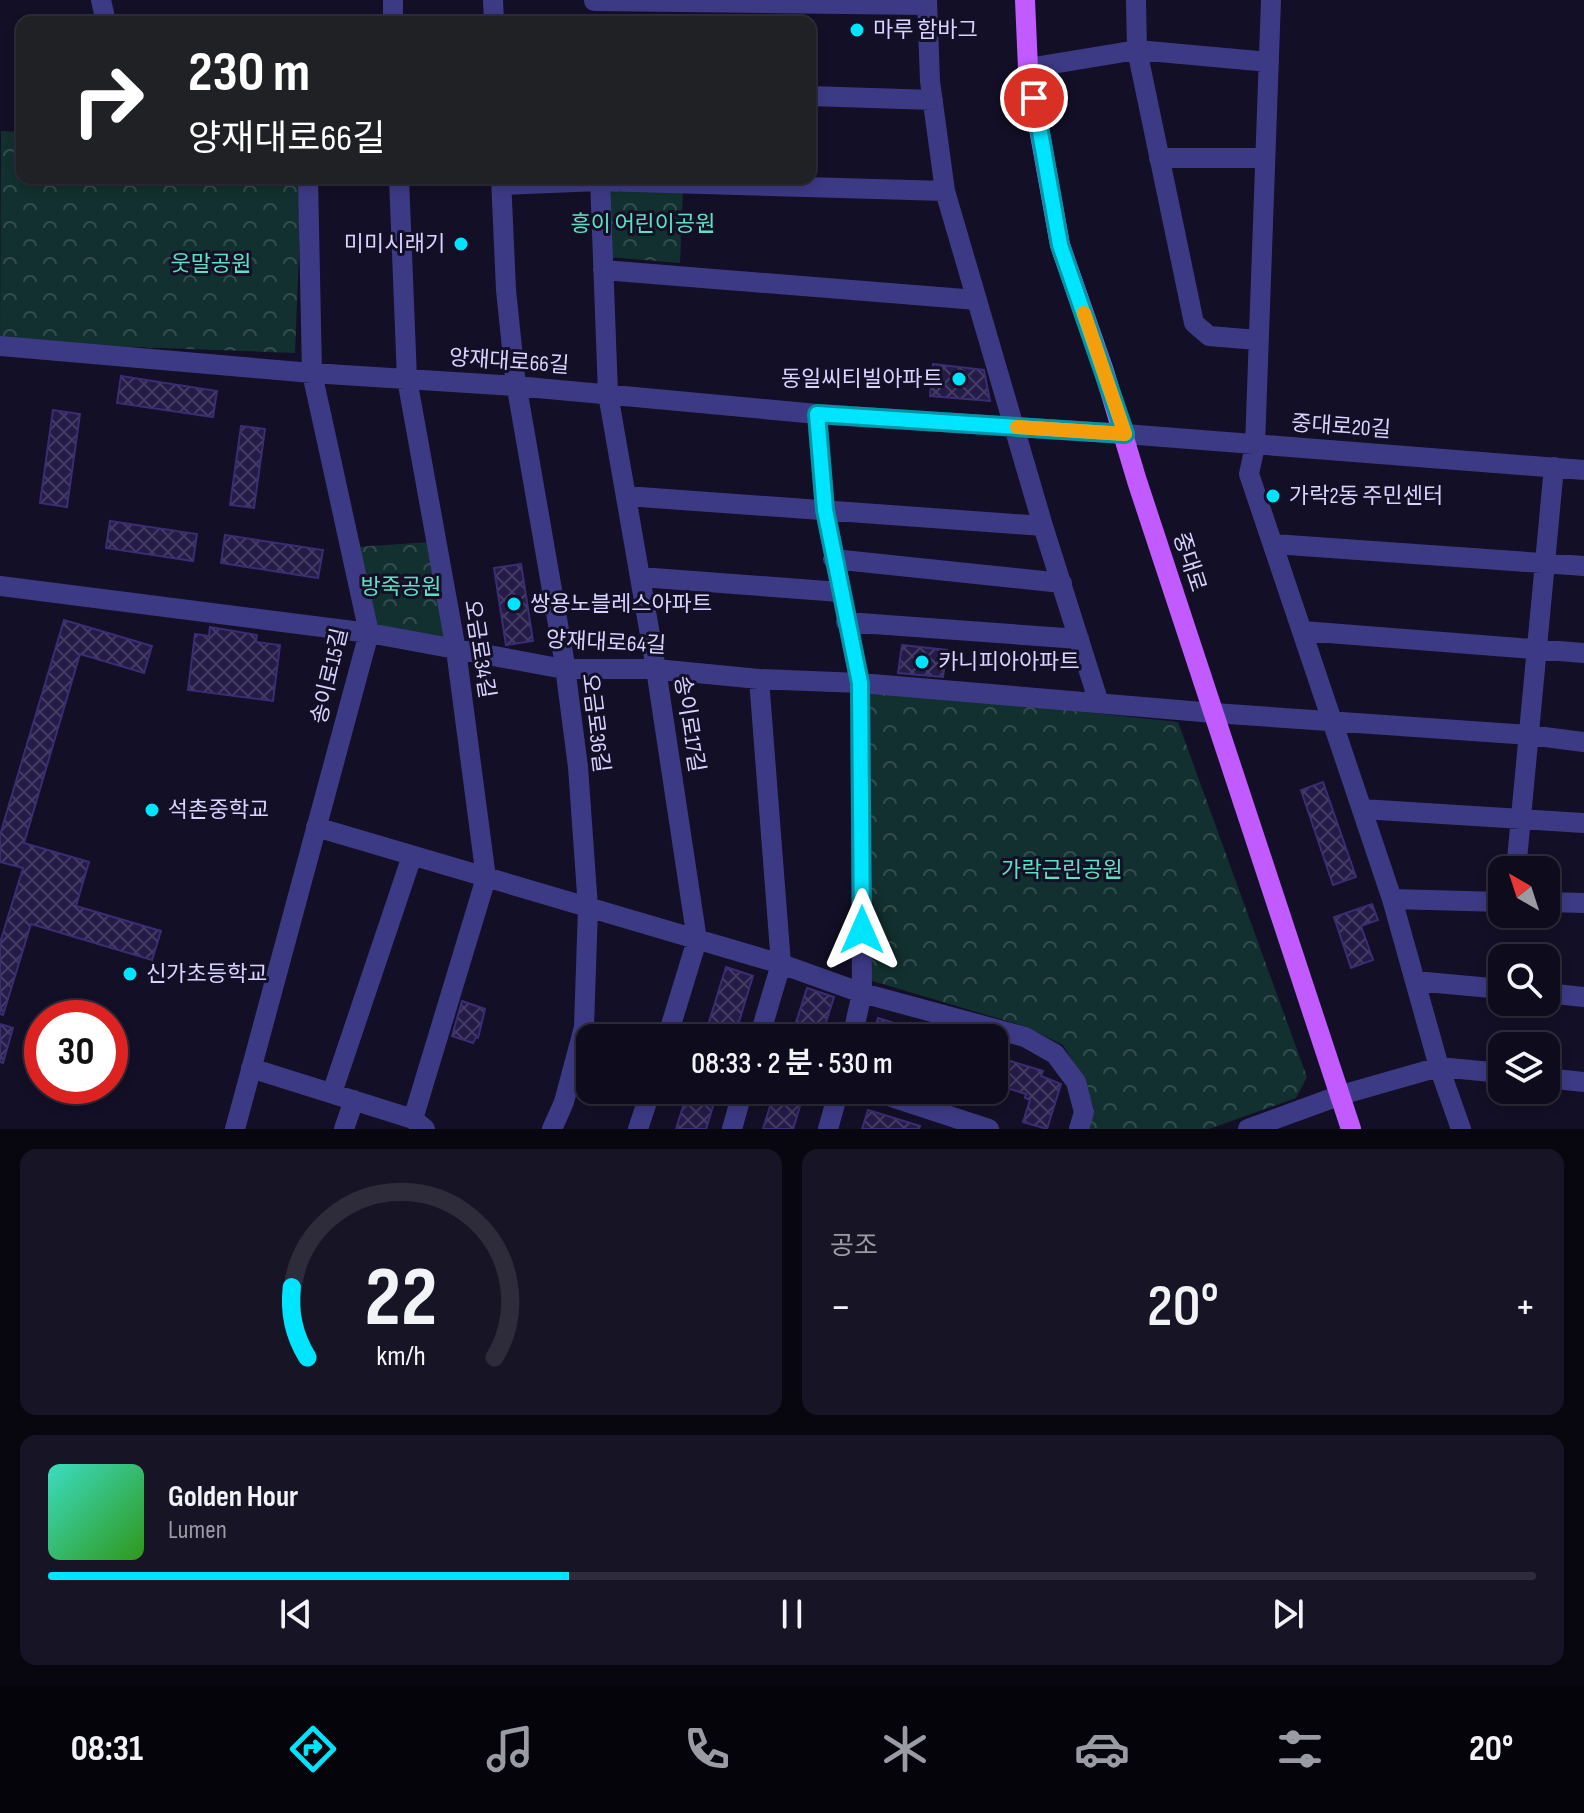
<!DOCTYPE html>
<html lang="ko">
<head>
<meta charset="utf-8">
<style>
  :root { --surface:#0e0b1c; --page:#171425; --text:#f1f3f6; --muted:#9b9ba3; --line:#2e2b3b; --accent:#00e5ff }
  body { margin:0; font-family:"Sofia Sans Condensed","Noto Sans KR",sans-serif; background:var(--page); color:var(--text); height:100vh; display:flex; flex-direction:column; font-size:30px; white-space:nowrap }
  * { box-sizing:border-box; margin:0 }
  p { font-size:26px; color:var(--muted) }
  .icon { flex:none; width:44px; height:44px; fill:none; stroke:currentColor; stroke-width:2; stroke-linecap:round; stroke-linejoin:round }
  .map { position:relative; height:1129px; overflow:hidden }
  .drawer { display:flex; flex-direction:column; gap:20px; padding:20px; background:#08060f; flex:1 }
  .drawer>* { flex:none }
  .guide { position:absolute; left:16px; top:16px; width:800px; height:168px; border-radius:16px; box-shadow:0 4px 12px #0003,0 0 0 2px var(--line); background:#202124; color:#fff; overflow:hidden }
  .needle { width:52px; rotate:321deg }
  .fabs { position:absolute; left:1488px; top:856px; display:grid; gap:16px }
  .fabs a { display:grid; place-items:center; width:72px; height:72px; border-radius:16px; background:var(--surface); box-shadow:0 4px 12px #0003,0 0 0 2px var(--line); font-size:40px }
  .speed { position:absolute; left:24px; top:1000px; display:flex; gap:16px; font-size:40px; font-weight:700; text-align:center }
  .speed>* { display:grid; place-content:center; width:104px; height:104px; border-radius:50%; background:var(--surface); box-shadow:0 4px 12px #0003,0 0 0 2px var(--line); line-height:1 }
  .speed .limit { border:12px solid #d22; background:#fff; color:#111 }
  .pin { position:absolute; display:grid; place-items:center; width:68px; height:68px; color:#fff; margin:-34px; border:4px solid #fff; border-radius:50%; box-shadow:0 2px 8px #0007 }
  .me { position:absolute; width:88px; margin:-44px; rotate:0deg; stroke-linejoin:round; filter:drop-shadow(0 0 6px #0008) }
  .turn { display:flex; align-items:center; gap:28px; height:168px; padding:0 40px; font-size:36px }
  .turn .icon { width:104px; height:104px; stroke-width:2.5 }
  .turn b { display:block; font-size:56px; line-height:68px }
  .big { font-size:60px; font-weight:600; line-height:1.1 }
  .drawer .tile { flex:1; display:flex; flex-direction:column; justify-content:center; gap:12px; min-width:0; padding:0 28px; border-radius:16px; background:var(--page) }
  .drawer .dial { align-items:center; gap:0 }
  .dial svg { height:208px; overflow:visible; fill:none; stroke:var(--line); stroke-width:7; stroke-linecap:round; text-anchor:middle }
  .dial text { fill:var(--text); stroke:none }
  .song { display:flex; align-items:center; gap:24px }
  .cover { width:96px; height:96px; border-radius:12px; background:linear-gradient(135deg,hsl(170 70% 55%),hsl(110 70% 35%)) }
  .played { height:8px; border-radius:4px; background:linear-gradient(90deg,var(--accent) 35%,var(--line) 35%) }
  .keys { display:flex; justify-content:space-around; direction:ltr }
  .heat { display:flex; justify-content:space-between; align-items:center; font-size:44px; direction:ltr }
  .drawer .tiles { flex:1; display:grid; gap:20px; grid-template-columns:1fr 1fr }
  .tile:last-child { grid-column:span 2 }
  .trip { position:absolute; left:576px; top:1024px; width:432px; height:80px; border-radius:16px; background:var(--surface); box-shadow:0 4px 12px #0003,0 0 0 2px var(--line); font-weight:600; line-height:80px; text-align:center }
  .tabs { display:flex; height:128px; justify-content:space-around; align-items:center; background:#06040b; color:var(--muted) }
  .tabs .icon { width:56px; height:56px }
  .tabs .selected { color:var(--accent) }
  .tabs b { font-size:36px; color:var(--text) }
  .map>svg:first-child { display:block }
</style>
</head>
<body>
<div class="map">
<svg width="1584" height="1129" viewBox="0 0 1584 1129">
  <defs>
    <pattern id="park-crowns" width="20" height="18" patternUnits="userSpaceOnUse" patternTransform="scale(2)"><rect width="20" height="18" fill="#12302f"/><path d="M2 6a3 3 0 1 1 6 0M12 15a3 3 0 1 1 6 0" fill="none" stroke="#344d4e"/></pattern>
    <pattern id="building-cross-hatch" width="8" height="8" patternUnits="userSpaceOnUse" patternTransform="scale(2)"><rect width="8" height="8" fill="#241b47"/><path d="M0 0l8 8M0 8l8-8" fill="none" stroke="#433b63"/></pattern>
  </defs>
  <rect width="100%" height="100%" fill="#130f26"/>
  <path fill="url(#park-crowns)" d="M1,131L22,132V178H302L295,353L0,342Z
    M606,187L683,191L680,263L608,257Z
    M430,542L445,641L375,627L356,547Z
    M866,689L1178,722L1307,1077L1296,1098L1209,1129H1088L1094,1108L1082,1077L1063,1045L1027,1027L869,980Z"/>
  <path fill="url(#building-cross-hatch)" stroke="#3b2d73" stroke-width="2" d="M933,364L984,370L990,401L930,396Z
    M121,376L217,391L213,417L117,403Z
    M53,410L80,414L67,507L40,503Z
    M241,426L265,429L254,508L230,505Z
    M110,521L197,534L193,561L106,548Z
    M225,535L323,550L318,578L221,563Z
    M521,564L533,641L506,645L494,568Z
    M64,620L152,646L144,673L80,654L24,843L89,862L76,906L161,931L152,960L31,924L3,1015L0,1014V943L23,868L0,862V835Z
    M210,627L257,635L256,642L280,645L273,701L188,690L195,634L209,636Z
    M902,645L947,650L943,677L898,673Z
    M1323,782L1356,877L1333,885L1301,790Z
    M1372,904L1378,920L1361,926L1373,960L1351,968L1334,917Z
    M726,967L753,976L734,1038H704Z
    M807,988L834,997L821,1038H791Z
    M462,1001L485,1009L478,1038L476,1037L473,1043L452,1036Z
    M878,1018L933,1035L932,1038H872Z
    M0,1024L13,1028L3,1063L0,1062Z
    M994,1056L1043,1071L1041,1076L1061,1084L1047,1129L1023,1122L1030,1100L1025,1098L1026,1094L994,1084Z
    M688,1090H718L706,1129H676Z
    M775,1090H805L793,1129H763Z
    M868,1110L920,1126L919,1129H862Z"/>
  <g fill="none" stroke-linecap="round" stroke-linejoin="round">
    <path stroke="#3d3a85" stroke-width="20" d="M101,0L106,22
      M393,0V22
      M493,0L494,22
      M927,0L930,81L945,191L1043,526L1099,703
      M1136,0L1137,50L1194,323L1209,336L1258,340
      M1271,0L1255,446L1249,474L1392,899L1439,1067L1461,1129
      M594,1L927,5
      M1028,68L1137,50L1269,62
      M810,96L933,100
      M1159,158H1265
      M399,178L407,379L456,650L486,878L413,1119
      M501,178L506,290L515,377L564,659L578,767L588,908L584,1027L564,1102L552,1129
      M600,178L608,394L656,669L697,940L667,1038
      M502,185L600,181L945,191
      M603,270L977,300
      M0,346L312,373L516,386L817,414L1125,434L1584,470
      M817,414L825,510L860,683L862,993L852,1038
      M626,496L1043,526
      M1274,544L1584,566
      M833,559L1062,583
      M640,577L840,592
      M0,586L369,633L564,669H656L759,679L860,683L1214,713L1529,735L1584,742
      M846,622L1079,639
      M1303,631L1584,653
      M1362,809L1584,823
      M316,827L781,964L862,993L1025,1037L1055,1054L1076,1082L1084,1112L1079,1129
      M1516,870L1554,467
      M1392,899L1502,902
      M1546,902L1584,903
      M1415,981L1502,989
      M1546,993L1584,997
      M759,1038L781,964L759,679
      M251,1068L413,1119L425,1129
      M1546,1078L1584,1082
      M870,1090L989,1129
      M332,1093L412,856
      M235,1129L369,633L312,373L308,178
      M344,1129L354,1100
      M638,1129L651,1090
      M732,1129L743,1090
      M828,1129L839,1090
      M1248,1129L1341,1095L1439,1067L1502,1073"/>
    <path stroke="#c25bff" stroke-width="20" d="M1025,0L1028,68L1060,245L1104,371L1137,481L1351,1129"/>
  </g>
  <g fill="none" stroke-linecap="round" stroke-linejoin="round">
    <defs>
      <path id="route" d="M862,930L860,683L825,510L817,414L1125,434L1060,245L1034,98"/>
    </defs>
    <use href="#route" stroke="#0095a6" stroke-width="20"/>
    <use href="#route" stroke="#00e5ff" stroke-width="14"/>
    <path stroke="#f59e0b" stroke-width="14" d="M1017,427L1125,434L1084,313"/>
  </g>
  <g fill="#00e5ff" stroke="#130f26" stroke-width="3">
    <circle cx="857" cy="30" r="8"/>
    <circle cx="461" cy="244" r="8"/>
    <circle cx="959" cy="379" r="8"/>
    <circle cx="1273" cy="496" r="8"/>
    <circle cx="514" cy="604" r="8"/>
    <circle cx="922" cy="662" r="8"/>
    <circle cx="152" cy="810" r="8"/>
    <circle cx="130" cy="974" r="8"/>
  </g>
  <g text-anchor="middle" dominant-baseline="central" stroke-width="6" stroke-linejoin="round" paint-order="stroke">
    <g font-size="22" fill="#d9d4ff" stroke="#130f26" text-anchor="start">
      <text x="873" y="30">마루 함바그</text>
      <text x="445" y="244" text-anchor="end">미미시래기</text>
      <text x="943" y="379" text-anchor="end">동일씨티빌아파트</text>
      <text x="1289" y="496">가락2동 주민센터</text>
      <text x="530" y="604">쌍용노블레스아파트</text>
      <text x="938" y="662">카니피아아파트</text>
      <text x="168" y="810">석촌중학교</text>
      <text x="146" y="974">신가초등학교</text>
    </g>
    <g font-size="22" fill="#5fe0c0" stroke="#130f26">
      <text x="643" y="224">흥이 어린이공원</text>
      <text x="211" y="264">웃말공원</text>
      <text x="401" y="587">방죽공원</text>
      <text x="1062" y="870">가락근린공원</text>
    </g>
    <g font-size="22" fill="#d9d4ff" stroke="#130f26">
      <text transform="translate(509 362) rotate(4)">양재대로66길</text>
      <text transform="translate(1341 427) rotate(4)">중대로20길</text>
      <text transform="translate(1189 562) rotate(72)">중대로</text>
      <text transform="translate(606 643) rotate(3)">양재대로64길</text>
      <text transform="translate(479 649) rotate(81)">오금로34길</text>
      <text transform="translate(330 676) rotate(-77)">송이로15길</text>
      <text transform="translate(595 723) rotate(83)">오금로36길</text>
      <text transform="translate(689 724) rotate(81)">송이로17길</text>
    </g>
  </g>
</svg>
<div class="fabs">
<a><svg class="needle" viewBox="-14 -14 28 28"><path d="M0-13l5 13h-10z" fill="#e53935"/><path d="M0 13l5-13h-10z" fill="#9b9ba3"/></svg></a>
<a><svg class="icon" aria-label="search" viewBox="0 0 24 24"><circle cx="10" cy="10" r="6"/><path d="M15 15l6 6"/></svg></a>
<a><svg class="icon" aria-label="layers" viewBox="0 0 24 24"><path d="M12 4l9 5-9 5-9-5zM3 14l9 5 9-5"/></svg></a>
</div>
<div class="speed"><div class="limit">30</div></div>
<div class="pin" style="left:1034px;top:98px;background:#d93025"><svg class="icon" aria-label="arrive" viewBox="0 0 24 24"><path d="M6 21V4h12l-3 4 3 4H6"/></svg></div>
<svg class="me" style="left:862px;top:930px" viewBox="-20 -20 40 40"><path d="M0-17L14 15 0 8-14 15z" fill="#00e5ff" stroke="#fff" stroke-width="4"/></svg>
<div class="trip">08:33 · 2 분 · 530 m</div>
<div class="guide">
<div class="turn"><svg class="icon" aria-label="right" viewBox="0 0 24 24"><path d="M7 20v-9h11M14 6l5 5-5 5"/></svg><div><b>230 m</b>양재대로66길</div></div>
</div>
</div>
<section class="drawer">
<div class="tiles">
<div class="tile dial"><svg viewBox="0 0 100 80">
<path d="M14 69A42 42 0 1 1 86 69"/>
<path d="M14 69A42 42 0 0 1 8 42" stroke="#00e5ff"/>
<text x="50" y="56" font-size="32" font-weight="700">22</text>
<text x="50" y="72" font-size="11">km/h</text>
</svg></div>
<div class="tile"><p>공조</p>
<div class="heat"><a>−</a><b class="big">20°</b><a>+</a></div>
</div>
<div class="tile">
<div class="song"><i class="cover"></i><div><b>Golden Hour</b><p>Lumen</p></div></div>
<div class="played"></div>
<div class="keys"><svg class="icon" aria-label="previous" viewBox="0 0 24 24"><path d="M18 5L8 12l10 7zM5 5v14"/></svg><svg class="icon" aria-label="pause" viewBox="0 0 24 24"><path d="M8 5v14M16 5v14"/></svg><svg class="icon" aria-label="next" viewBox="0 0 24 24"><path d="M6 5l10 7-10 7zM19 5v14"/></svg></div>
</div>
</div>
</section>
<nav class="tabs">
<b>08:31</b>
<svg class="icon selected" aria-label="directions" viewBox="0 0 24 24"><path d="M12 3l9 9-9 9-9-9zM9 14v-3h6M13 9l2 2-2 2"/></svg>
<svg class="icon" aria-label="music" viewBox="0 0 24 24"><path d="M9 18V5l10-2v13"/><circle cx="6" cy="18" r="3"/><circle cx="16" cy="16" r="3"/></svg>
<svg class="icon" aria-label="phone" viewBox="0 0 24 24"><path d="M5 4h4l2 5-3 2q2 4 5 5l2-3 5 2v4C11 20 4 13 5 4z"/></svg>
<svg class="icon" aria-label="climate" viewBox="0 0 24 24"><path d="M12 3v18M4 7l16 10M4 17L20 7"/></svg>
<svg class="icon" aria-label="car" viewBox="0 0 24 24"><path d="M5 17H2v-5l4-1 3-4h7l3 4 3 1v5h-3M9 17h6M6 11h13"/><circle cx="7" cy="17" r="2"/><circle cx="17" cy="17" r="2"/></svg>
<svg class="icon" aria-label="filters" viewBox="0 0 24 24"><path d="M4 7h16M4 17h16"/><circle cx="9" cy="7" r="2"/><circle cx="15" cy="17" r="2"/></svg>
<b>20°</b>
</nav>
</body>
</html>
